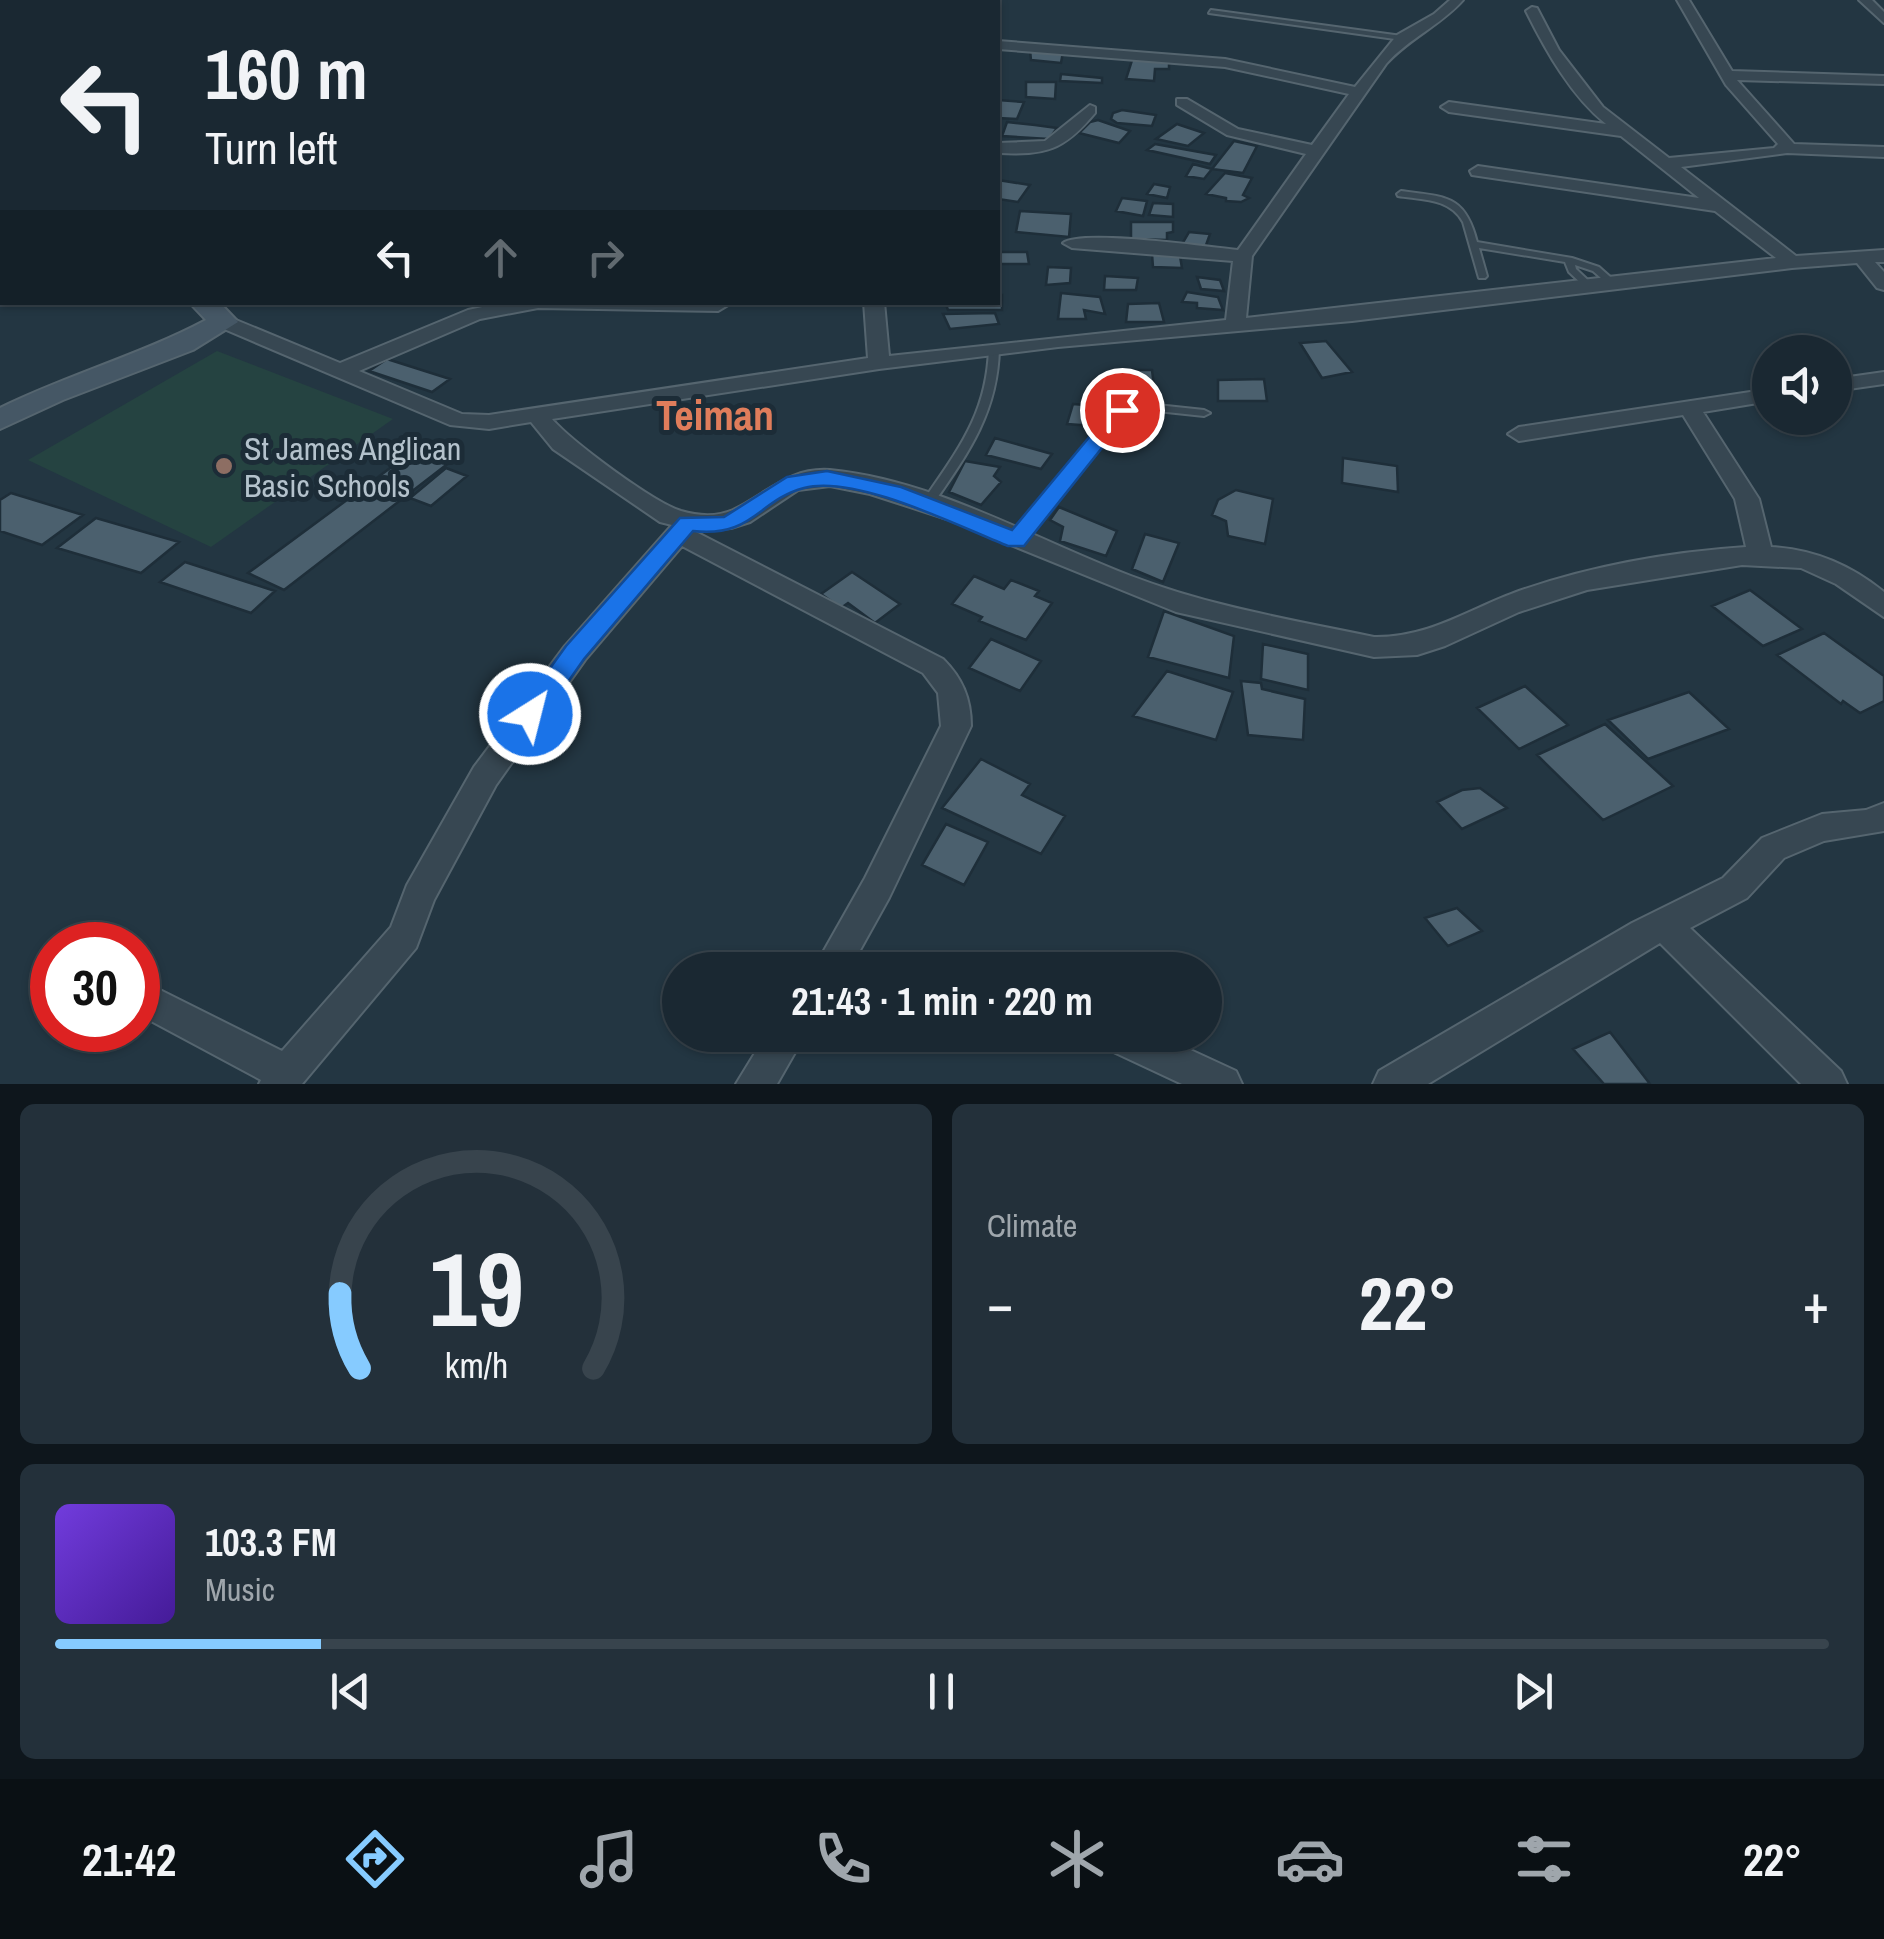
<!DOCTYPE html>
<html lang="en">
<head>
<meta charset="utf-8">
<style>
  :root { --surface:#1a2832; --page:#23303a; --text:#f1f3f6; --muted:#9fa6ac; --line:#38444d; --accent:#86cbff }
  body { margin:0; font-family:"Archivo Narrow",sans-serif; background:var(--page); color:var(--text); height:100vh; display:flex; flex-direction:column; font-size:38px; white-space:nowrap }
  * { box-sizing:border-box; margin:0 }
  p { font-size:32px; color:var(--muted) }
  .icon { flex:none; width:55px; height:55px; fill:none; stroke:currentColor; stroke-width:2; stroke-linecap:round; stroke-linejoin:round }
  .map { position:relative; height:1084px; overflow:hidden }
  .details { display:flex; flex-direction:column; gap:20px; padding:20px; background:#0e161c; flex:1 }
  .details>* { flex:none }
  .top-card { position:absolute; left:0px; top:0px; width:1000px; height:305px; box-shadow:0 2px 8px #0004,0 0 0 2px var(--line); background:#1a2832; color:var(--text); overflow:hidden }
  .buttons { position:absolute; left:1752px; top:335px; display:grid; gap:20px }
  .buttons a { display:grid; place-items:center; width:100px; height:100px; border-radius:50%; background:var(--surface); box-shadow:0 2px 8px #0004,0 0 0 2px var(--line); font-size:50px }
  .speed { position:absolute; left:30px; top:922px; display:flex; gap:20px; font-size:50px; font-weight:700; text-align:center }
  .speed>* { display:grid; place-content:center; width:130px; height:130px; border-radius:50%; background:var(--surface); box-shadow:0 2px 8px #0004,0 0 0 2px var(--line); line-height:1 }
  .speed .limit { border:15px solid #d22; background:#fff; color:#111 }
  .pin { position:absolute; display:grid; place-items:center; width:85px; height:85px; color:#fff; margin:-42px; border:5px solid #fff; border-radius:50%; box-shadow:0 2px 10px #0007 }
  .me { position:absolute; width:110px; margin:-55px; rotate:36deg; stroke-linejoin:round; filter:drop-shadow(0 0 8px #0008) }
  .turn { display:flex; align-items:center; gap:35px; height:210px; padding:0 40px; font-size:45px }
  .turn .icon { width:130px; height:130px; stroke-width:2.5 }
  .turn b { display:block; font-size:70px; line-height:85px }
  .lanes { display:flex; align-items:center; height:95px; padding:0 40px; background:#0003; justify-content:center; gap:50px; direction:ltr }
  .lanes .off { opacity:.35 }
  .big { font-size:75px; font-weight:800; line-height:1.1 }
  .details .tile { flex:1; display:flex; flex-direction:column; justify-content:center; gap:15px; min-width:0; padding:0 35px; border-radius:15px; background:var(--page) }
  .details .dial { align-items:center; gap:0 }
  .dial svg { height:260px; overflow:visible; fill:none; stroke:var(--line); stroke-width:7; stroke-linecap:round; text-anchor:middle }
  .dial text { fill:var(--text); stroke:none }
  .song { display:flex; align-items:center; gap:30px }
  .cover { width:120px; height:120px; border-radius:15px; background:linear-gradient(135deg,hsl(260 70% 55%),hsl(260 70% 35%)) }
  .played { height:10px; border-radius:5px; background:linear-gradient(90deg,var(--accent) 15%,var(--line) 15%) }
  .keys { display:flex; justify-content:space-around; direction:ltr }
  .heat { display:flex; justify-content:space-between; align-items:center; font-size:55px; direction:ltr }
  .details .tiles { flex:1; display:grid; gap:20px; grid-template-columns:1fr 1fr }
  .tile:last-child { grid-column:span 2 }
  .trip { position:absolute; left:662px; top:952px; width:560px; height:100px; border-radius:50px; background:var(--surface); box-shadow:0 2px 8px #0004,0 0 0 2px var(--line); font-weight:800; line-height:100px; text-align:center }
  .tabs { display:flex; height:160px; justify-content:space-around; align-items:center; background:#0a1014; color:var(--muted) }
  .tabs .icon { width:70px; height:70px }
  .tabs .selected { color:var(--accent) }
  .tabs b { font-size:45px; color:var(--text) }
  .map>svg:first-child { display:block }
</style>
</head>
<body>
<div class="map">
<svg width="1884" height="1084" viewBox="0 0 1884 1084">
  <rect width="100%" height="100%" fill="#233642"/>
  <path fill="#254341" d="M217,351L393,419L211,547L28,460Z"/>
  <path fill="#4b606e" stroke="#1e2e39" stroke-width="2.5" d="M1030,50L1063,52L1061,63L1031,60Z
    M1133,57L1169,63V69H1155L1154,81L1126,79Z
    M1061,74L1102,78V83L1060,81Z
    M1026,82H1056L1055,99L1026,97Z
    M998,100L1024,102L1017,119L998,118Z
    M1122,110L1156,115L1152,126L1117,123L1111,119L1113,113Z
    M1098,120L1130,131L1119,143L1079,133L1090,122Z
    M1007,122L1035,125L1057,128L1049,139L1002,136Z
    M1177,124L1204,133L1188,146L1156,139Z
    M1234,141L1257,146L1243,173L1212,169Z
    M1155,144L1216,155L1210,164L1147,150Z
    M1193,164L1212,169L1204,179L1186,176Z
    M1225,173L1252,178L1243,195L1249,198L1241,202L1226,201V198L1206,194Z
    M998,180L1030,185L1018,202L998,199Z
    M1154,184L1170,187L1167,198L1147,194Z
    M1122,198L1147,201L1143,216L1116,211Z
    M1153,203L1173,204V217L1149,215Z
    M1020,211L1071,214L1069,237L1016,232Z
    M1131,222H1173V232L1167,233V240L1131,239Z
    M1189,232L1210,234L1205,248L1182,244Z
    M998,252H1027L1029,264H998Z
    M1152,254L1180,256L1182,268L1153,267Z
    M1048,267L1071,268L1070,283L1046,285Z
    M1105,276L1138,278L1136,290H1104Z
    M1197,277L1220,280L1224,291L1201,289Z
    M1187,292L1218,297L1223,310L1197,308V303L1182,302Z
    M1061,293L1100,297L1105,314L1084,310L1086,319H1058Z
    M998,295H1002V310H948L945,302H998Z
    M1159,303L1164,322H1126L1128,304Z
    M995,313L999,324L950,329L943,314Z
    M1326,341L1352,372L1322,378L1300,343Z
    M387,359L450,379L432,392L369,371Z
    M1124,370H1152L1154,386H1130Z
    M1264,379L1267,401H1218V380Z
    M1073,404L1097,406L1094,426L1067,424Z
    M995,438L1052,454L1041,469L986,455Z
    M416,449L450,462L284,590L248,573Z
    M1343,458L1397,466L1398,492L1342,483Z
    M965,461L1000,467L994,476L1001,482L981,505L949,492Z
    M446,468L467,476L431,506L410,498Z
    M1236,490L1273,499L1265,544L1228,536L1226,521L1212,515L1218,500Z
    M11,493L83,515L42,545L0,531V500Z
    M1059,507L1117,531L1106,556L1060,541L1063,527L1050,520Z
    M96,518L179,542L141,573L57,548Z
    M1145,534L1179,543L1163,582L1132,569Z
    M185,562L275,591L251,613L160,582Z
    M852,572L900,604L875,623L848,603L841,608L821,594Z
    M974,576L1004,589L1011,580L1039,591L1035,596L1052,603L1026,640L979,621L982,617L952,604Z
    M1750,590L1802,629L1763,646L1712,606Z
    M1164,611L1234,636L1229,678L1148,657Z
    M1824,633L1884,676V701L1860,713L1843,701L1841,704L1777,655Z
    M991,639L1041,661L1020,691L969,668Z
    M1263,644L1308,654V690L1261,679Z
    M1167,671L1233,692L1216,740L1133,716Z
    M1241,681L1261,683L1262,689L1305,699L1303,740L1248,735Z
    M1525,686L1568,725L1519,749L1477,708Z
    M1689,692L1729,729L1648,759L1608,720Z
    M1605,724L1673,786L1603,820L1537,755Z
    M981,759L1030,784L1022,795L1065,816L1041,854L942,808Z
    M1480,788L1507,808L1462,829L1437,802L1462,790Z
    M946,824L988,842L964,885L922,865Z
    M1457,908L1482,931L1448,946L1425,918Z
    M1610,1032L1650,1084H1604L1573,1049Z"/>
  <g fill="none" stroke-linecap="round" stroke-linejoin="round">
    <defs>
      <path id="lane" d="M1211,10L1402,36L1405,38L1402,40L1209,13Z
        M1401,191C1445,197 1465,194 1477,242L1572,258L1599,267L1617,283L1615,285H1609L1593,271L1575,265L1576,269L1593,285L1588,288L1585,287L1569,272L1565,262L1479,248L1487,276L1485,278H1479L1463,222C1450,198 1422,200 1398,196L1397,194Z
        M994,345L999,348C998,413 967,455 931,507H923L921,504C957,451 987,415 989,348Z
        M1157,405L1204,410L1210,413L1204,416L1157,411L1125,414L1020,543H1012L1010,540L1012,537L1118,409Z"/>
      <path id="street" d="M47,0H64L65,2H48Z
        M186,0H204L205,2H187Z
        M401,0H420L421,2H402Z
        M594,0H624L625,2H595Z
        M1450,0H1463C1440,26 1409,38 1386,64L1252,256L1246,318L1776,258L1715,211L1472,175L1470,171L1478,166L1699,198L1621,136L1449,112L1441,107L1449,102L1606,124C1571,96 1546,51 1526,11L1532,7L1537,8L1559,50L1603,107L1669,158L1774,148L1778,144L1726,85L1677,0H1689L1732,71L1884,76V84L1737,80L1794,144L1884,147V157L1787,153L1681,167L1796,256L1884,250V262H1875L1884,272V290L1877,288L1857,263L1792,268L1352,321L1058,347L879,369L552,419C572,442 653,502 681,511C698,516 717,517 733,510C767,494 789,467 830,470C935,480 1034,539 1131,576C1209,606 1292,620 1374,637C1429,638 1469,609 1519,591C1591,566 1670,552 1746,547L1735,499L1683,415L1519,441L1508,434L1519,427L1770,389V401L1703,412L1759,499L1771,547C1813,549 1851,565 1884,592V617L1836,584L1801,568L1742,565L1587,590L1519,612L1445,646L1417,655L1374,657L1176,612L947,519L870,494L830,486L798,490L750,522L731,528L694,531L943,659C962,678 971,698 971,726L889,898L849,970H813L865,878L941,726L938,693L923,673L682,546L585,660L496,785L434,900L416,948L302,1084H259L261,1080L138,1014V979L282,1051L391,927L407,885L474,767L565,646L672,525L660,522L553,449L531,422L489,429L450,425L217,326V318H231L340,363L468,310L506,302L728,305L718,311L538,308L480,319L359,371L462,414L489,415L868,358L864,302H884L889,356L1226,320L1233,261L1072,248L1063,243C1081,229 1208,247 1238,250L1306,154L1227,135L1177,105V99H1187L1238,129L1312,145L1349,94L1225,67L998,49V41L1225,59L1355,87L1397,35L1434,14Z
        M1859,0H1872L1884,12V23Z
        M1090,105L1095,107V113C1063,151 1046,155 998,153V143L1045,141Z
        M1884,372V384L1835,391V379Z
        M1884,803V831L1824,841L1784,858L1747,898L1690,928L1841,1071L1847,1084H1801L1660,943L1428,1084H1373L1379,1071L1632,923L1723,878L1762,838L1822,814L1866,810Z
        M766,1035H805L777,1084H736Z
        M1100,1035H1158L1236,1071L1242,1084H1182L1105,1048Z"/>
      <path id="secondary" d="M0,193H2V208H0Z
        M189,302H219L238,322L193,350L63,400L0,429V408C67,375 140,355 206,320Z"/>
    </defs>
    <use href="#lane" stroke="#55656f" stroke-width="4"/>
    <use href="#street" stroke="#55656f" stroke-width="4"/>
    <use href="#secondary" stroke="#55656f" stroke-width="4"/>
    <use href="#lane" fill="#374752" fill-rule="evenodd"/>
    <use href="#street" fill="#374752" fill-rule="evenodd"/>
    <use href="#secondary" fill="#455765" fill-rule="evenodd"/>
  </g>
  <path fill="#1a73e8" stroke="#114b97" stroke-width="2.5" d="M1122,404L1132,410L1024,546H1008C958,526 855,474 804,488C758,500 753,538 693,531L584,659L540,722L530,725L521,722L517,714L566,646L680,518L724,517L787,477L827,471L901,487L1012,530L1115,406Z"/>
  <circle fill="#8d6e63" stroke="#1c2c37" stroke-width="4" cx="224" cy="466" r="10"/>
  <g text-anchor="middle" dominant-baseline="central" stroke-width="10" stroke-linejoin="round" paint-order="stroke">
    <g font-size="32" fill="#b4c2cc" stroke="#1c2c37" text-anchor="start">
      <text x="244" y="448">St James Anglican<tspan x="244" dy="37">Basic Schools</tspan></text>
    </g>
    <g font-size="42" font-weight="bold" fill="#e07d5b" stroke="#1c2c37">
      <text x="715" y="415">Teiman</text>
    </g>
  </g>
</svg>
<div class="buttons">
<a><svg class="icon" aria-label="sound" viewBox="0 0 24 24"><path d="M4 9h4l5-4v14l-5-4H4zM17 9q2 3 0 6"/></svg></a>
</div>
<div class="speed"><div class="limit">30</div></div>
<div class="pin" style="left:1122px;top:410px;background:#d93025"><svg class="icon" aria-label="arrive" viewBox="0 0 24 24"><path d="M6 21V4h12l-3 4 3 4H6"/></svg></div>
<svg class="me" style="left:530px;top:714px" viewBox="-20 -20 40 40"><circle r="17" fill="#1a73e8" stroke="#fff" stroke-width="3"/><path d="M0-11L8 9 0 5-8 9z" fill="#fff"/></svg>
<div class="trip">21:43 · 1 min · 220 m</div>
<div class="top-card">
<div class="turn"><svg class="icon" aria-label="left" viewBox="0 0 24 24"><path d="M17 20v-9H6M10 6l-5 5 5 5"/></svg><div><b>160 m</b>Turn left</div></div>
<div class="lanes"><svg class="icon" aria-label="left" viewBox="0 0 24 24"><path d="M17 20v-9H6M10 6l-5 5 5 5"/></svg><svg class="icon off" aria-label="ahead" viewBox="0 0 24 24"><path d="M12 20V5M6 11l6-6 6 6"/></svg><svg class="icon off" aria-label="right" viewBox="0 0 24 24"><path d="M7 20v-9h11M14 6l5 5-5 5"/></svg></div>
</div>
</div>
<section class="details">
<div class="tiles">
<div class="tile dial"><svg viewBox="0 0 100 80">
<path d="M14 69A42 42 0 1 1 86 69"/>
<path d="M14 69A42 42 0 0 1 8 46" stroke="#86cbff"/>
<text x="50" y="56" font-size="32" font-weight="700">19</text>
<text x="50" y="72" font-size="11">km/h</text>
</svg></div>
<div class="tile"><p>Climate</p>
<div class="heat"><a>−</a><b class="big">22°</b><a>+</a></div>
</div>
<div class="tile">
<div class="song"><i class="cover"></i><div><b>103.3 FM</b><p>Music</p></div></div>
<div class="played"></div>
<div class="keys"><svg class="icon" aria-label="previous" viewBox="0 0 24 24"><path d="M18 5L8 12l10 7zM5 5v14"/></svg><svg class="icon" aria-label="pause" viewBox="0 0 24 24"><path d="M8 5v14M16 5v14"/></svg><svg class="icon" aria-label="next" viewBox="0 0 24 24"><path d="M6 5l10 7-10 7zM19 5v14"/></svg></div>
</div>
</div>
</section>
<nav class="tabs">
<b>21:42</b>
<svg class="icon selected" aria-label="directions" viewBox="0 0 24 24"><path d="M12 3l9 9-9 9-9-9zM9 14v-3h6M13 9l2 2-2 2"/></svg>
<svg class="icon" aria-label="music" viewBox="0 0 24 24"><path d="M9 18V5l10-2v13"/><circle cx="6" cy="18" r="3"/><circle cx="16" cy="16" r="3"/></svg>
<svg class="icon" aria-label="phone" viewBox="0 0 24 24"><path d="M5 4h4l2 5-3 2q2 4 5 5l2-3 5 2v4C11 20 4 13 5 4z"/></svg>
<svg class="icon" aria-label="climate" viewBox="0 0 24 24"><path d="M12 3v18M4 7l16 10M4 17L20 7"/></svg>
<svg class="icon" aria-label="car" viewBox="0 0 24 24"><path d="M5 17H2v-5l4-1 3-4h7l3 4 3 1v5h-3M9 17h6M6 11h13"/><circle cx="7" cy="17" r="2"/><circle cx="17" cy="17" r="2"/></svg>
<svg class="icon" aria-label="filters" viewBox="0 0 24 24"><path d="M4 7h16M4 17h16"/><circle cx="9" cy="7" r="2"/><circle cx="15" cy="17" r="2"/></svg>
<b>22°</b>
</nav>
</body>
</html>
